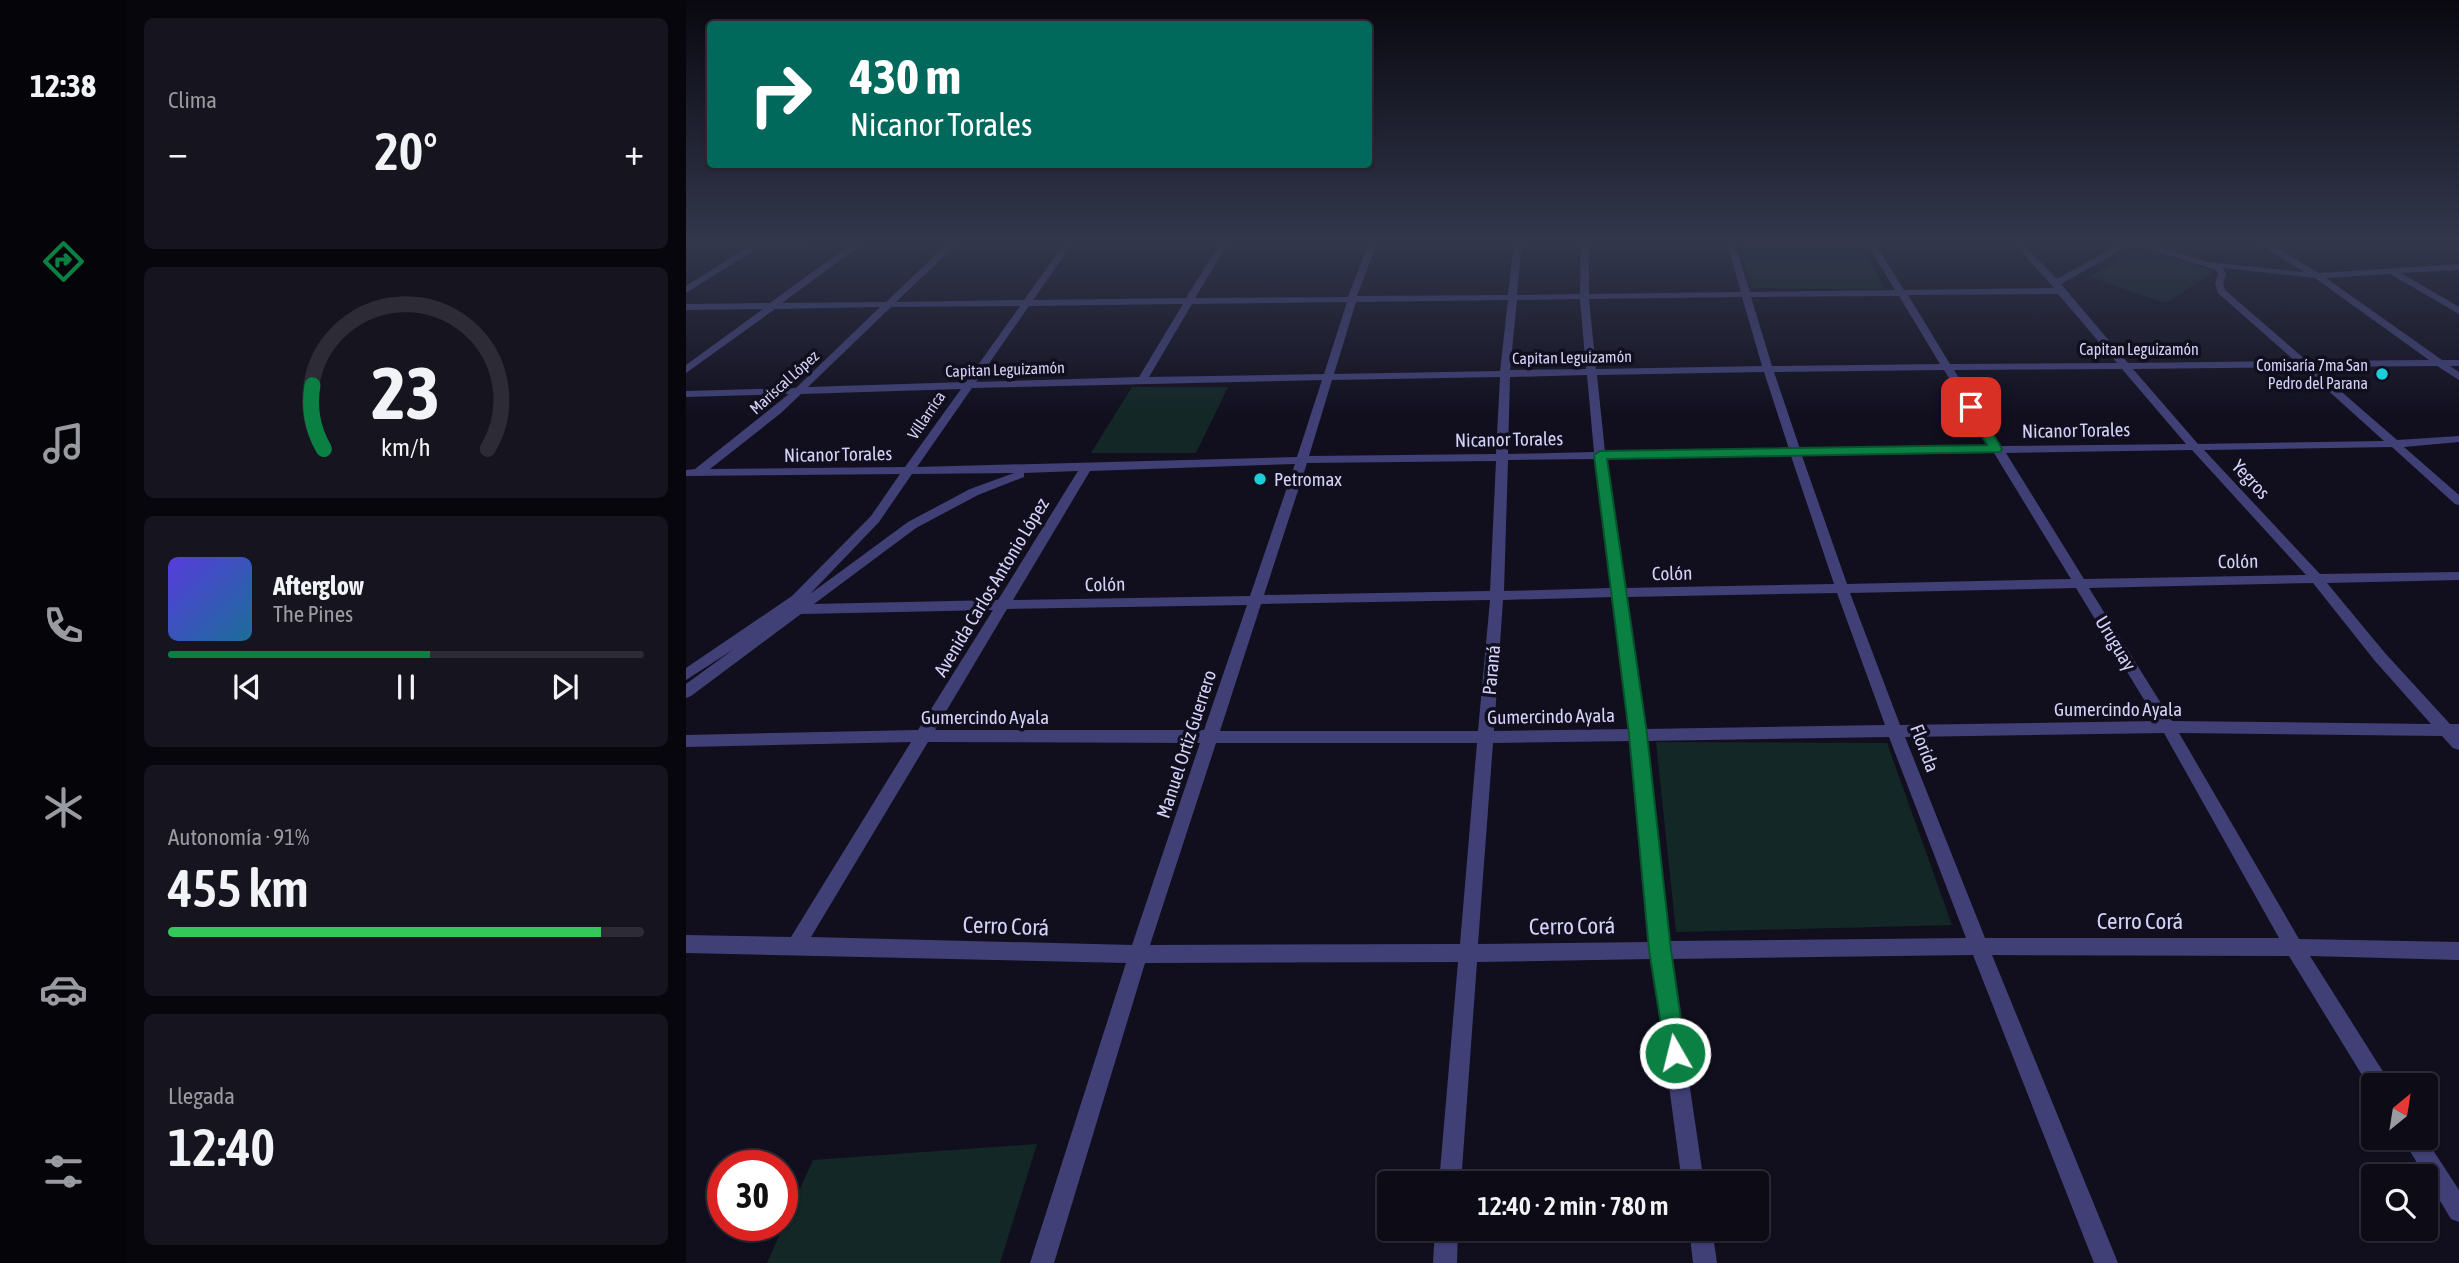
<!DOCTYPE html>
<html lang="es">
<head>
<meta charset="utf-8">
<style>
  :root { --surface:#0d0b16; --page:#16141f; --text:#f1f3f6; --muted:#9a9ba1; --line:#2d2b35; --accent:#0b8043 }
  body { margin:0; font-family:"Asap Condensed",sans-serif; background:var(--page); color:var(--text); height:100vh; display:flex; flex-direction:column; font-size:26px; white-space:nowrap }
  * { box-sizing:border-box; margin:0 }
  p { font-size:23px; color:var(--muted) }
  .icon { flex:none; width:38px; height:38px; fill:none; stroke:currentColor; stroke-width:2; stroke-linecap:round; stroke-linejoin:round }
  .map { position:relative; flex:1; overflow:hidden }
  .details { display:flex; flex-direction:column; gap:18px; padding:18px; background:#07060c; width:560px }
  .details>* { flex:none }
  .banner { position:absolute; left:21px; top:21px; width:665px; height:147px; border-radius:7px; box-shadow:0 2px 5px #0004,0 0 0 2px var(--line); background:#00695c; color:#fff; overflow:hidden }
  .needle { width:46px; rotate:30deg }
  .fabs { position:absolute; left:1675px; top:1073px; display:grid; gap:14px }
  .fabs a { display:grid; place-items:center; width:77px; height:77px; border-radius:7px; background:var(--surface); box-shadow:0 2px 5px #0004,0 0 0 2px var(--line); font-size:35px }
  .speed { position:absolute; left:21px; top:1150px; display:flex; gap:14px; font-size:35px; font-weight:700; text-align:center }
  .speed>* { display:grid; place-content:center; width:91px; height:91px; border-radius:50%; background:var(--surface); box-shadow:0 2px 5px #0004,0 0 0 2px var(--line); line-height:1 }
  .speed .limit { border:10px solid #d22; background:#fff; color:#111 }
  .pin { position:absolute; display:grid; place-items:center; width:60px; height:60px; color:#fff; margin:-30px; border-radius:14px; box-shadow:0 4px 10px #0006 }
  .me { position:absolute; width:77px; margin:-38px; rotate:352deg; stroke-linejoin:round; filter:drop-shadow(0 0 5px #0008) }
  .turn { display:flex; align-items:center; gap:24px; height:147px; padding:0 28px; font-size:32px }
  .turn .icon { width:91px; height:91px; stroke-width:2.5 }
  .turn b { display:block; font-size:49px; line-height:60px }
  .big { font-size:52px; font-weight:600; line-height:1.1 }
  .details .card { flex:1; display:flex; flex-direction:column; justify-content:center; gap:10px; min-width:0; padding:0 24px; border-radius:10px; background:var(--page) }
  .details .dial { align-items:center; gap:0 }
  .dial svg { height:182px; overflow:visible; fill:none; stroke:var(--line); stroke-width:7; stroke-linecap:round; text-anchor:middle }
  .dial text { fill:var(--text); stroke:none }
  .song { display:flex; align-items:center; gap:21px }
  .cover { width:84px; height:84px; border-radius:10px; background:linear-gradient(135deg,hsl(250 70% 55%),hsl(200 70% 35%)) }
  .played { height:7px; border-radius:4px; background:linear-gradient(90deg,var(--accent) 55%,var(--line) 55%) }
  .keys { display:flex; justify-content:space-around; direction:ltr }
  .heat { display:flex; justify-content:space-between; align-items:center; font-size:38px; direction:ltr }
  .charge { height:10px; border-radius:5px; background:linear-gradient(90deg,#34c759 91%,var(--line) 0) }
  .trip { position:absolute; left:691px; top:1171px; width:392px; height:70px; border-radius:7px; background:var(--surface); box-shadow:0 2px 5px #0004,0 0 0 2px var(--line); font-weight:600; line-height:70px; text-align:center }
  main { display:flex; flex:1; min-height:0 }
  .tabs { display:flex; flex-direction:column; width:126px; justify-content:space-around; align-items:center; background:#050409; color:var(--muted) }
  .tabs .icon { width:49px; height:49px }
  .tabs .selected { color:var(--accent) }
  .tabs b { font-size:32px; color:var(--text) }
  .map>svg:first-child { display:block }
</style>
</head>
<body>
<main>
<nav class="tabs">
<b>12:38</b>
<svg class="icon selected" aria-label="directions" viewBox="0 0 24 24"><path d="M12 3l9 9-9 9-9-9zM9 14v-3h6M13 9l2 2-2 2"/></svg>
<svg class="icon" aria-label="music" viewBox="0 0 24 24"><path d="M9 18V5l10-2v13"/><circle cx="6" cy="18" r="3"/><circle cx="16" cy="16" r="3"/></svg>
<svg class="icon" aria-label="phone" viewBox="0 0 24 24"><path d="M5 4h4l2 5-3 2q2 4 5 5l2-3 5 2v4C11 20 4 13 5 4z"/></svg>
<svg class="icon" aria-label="climate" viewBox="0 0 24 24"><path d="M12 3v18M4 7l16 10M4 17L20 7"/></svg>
<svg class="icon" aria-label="car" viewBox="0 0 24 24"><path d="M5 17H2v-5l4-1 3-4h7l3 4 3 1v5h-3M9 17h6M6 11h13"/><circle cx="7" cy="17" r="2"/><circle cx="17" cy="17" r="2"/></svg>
<svg class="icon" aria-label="filters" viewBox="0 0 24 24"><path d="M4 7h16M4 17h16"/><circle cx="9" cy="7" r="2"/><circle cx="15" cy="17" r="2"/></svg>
</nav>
<section class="details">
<div class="card"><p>Clima</p>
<div class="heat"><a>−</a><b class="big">20°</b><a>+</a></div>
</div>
<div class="card dial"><svg viewBox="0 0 100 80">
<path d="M14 69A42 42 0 1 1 86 69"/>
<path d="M14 69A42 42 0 0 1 9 41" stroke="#0b8043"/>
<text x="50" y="56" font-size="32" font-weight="700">23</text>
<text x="50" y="72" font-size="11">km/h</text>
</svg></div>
<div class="card">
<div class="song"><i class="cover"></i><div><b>Afterglow</b><p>The Pines</p></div></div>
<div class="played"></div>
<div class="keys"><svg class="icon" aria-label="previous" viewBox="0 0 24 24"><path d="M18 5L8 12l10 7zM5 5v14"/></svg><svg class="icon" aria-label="pause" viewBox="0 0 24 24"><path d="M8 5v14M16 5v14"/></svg><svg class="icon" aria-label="next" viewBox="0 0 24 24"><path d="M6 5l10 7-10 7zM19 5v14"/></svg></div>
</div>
<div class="card"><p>Autonomía · 91%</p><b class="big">455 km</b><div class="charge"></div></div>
<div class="card"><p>Llegada</p><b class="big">12:40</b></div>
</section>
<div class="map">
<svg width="1773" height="1263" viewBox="0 0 1773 1263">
  <rect width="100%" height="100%" fill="#110f1e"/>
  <path fill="#132726" d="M1173,242L1199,289L1065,288L1053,243Z
    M1453,248L1528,271L1480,303L1403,277Z
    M446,387H542L510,453H405Z
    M970,742L1201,743L1266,925L990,932Z
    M351,1144L314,1263H81L127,1160Z"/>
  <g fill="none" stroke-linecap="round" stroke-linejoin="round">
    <path fill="#404077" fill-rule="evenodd" d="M305,240L301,242L272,243L210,302L338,300L381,240H389L347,300L500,298L536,240H544L509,298L662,297L684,240H692L671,296L822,295L828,240H836L831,295L894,294L895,240H903V294L1055,292L1040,240H1048L1064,292L1209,290L1179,240H1187L1218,290L1368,288L1325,240H1333L1371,279L1441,240H1451L1522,262L1618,272L1567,240H1577L1633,273L1773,264V270L1715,273L1773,307V314L1704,274L1640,278L1756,360H1773V366H1764L1773,372V380L1751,366L1627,367L1711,440L1773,436V442L1718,447L1773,495V505L1769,504L1706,447L1518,450L1634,574L1773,572V580L1641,583L1699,653L1764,724H1773V750L1767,748L1756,736L1493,733L1613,939L1773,942V960L1624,956L1701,1078L1704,1085H1687V1093L1603,956L1306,955L1432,1263H1408L1287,955L985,959L1018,1183H996L966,959L791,962L775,1183H753L772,962L459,963L368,1263H344L440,963L0,953V935L105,937L225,742L0,747V735L232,730L307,610L115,614L5,696L0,698V684L48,649L0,680V668L106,596L185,516L214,474L0,476V470L9,469L103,394L0,397V391L110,388L194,307L89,309L0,373V365L77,309L0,310V304L84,303L165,244L76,245L0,293V286L65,245H0V241ZM262,243L200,302L96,303L176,244ZM1446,244L1530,270L1532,274L1529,283L1532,293L1609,361L1442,363L1375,284ZM1537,268L1629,278L1743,360L1621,361L1539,290L1537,283L1540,274ZM1372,294L1431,363L1264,364L1222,295ZM1213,296L1254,364L1086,366L1065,297ZM1056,297L1076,366L910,369L903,299ZM894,299L900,369L824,370L831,300ZM822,300L814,371L648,374L670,302ZM661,302L638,374L463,377L506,304ZM497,304L453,377L290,382L343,306ZM334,306L280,382L122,387L205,307ZM1616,367L1698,441L1512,444L1447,369ZM1436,369L1500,444L1315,446L1268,370ZM1258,370L1304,447L1114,449L1088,372ZM1078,372L1103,449L919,452L911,375ZM901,375L908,452L822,454L824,377ZM814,377L810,454L623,456L646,380ZM636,380L611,457L231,467L286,388ZM275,389L219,467L24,469L95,413L115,394ZM1506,450L1620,575L1398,579L1320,453ZM1308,453L1385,579L1161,584L1116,456ZM1105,456L1148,584L939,588L920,459ZM909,459L925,588L818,591L822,460ZM810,461L804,591L578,595L621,463ZM609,464L564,596L327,600L404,471ZM392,471L312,600L128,604L230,528L292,495L338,477V473ZM328,473L284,489L222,522L124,594L193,522L226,474ZM1627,583L1689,661L1745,724L1486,721L1403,588ZM1390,588L1471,721L1214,725L1164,593ZM1151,593L1199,725L959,729L940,597ZM927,597L944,729L808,731L817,600ZM804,600L792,731H534L575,604ZM561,605L518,730H249L321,609ZM1478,733L1593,938H1299L1219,737ZM1203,737L1280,938L983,941L960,741ZM945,741L964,942L792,944L807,743ZM242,742L514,743L446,945L125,937ZM530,743H791L774,944L464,945Z
      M1716,1138H1739L1773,1190V1222L1765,1219Z
      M749,1228H772L771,1263H747Z
      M1003,1228H1026L1031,1263H1007Z"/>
  </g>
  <linearGradient id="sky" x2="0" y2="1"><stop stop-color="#090810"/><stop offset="0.58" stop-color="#32374c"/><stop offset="1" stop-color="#32374c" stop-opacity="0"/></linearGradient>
  <rect width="1773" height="417" fill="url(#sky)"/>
  <path fill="#0b8043" stroke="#07532c" stroke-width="2" d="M1285,404L1291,407L1316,449L1314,452L921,459L961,734L985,950L1000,1053L997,1062L989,1065L981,1062L963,950L943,734L908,455L914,451L1301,445L1279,407Z"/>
  <g fill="#1dcdda" stroke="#110f1e" stroke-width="2.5">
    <circle cx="1696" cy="374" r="7"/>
    <circle cx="574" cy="479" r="7"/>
  </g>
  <g text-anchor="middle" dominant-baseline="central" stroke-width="7" stroke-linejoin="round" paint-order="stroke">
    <g font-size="16" fill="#d5d2f9" stroke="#110f1e">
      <text x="1453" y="349">Capitan Leguizamón</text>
      <text transform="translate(886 357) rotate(-1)">Capitan Leguizamón</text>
      <text transform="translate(319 369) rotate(-2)">Capitan Leguizamón</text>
      <text transform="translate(98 382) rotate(-42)">Mariscal López</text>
      <text transform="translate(240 415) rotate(-56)">Villarrica</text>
    </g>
    <g font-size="16" fill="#d5d2f9" stroke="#110f1e" text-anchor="end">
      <text x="1682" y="365">Comisaría 7ma San<tspan x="1682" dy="18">Pedro del Parana</tspan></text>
    </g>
    <g font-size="19" fill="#d5d2f9" stroke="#110f1e">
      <text transform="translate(1390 430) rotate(-1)">Nicanor Torales</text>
      <text transform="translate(823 439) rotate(-1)">Nicanor Torales</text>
      <text transform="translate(152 454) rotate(-1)">Nicanor Torales</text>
      <text transform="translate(1565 479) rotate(47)">Yegros</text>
      <text transform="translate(1552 561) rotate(-1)">Colón</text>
      <text transform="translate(986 573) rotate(-1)">Colón</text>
      <text transform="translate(419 584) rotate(-1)">Colón</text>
      <text transform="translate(305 587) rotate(-59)">Avenida Carlos Antonio López</text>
      <text transform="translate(1430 643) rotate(59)">Uruguay</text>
      <text transform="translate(805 670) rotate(-85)">Paraná</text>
      <text x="1432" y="709">Gumercindo Ayala</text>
      <text transform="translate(865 716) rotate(-1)">Gumercindo Ayala</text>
      <text x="299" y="717">Gumercindo Ayala</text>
      <text transform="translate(500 744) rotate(-72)">Manuel Ortiz Guerrero</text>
      <text transform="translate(1239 748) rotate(69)">Florida</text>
    </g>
    <g font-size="19" fill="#d5d2f9" stroke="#110f1e" text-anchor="start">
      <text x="588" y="479">Petromax</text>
    </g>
    <g font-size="23" fill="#d5d2f9" stroke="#110f1e">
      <text x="1454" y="921">Cerro Corá</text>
      <text transform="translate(320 926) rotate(2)">Cerro Corá</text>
      <text transform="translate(886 926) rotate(-1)">Cerro Corá</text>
    </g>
  </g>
</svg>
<div class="fabs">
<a><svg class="needle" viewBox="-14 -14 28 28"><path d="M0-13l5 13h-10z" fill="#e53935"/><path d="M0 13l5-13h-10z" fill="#9a9ba1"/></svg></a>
<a><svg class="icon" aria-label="search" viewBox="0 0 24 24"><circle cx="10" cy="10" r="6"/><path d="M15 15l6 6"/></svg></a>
</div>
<div class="speed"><div class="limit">30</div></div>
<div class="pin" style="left:1285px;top:407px;background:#d93025"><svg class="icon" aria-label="arrive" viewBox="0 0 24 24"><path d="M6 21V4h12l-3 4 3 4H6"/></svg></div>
<svg class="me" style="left:989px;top:1053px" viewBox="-20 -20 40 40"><circle r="17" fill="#0b8043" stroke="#fff" stroke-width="3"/><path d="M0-11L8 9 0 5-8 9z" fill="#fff"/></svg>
<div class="trip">12:40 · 2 min · 780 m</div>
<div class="banner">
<div class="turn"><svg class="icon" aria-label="right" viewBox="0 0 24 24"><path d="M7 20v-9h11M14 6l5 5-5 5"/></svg><div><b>430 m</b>Nicanor Torales</div></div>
</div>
</div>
</main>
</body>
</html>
